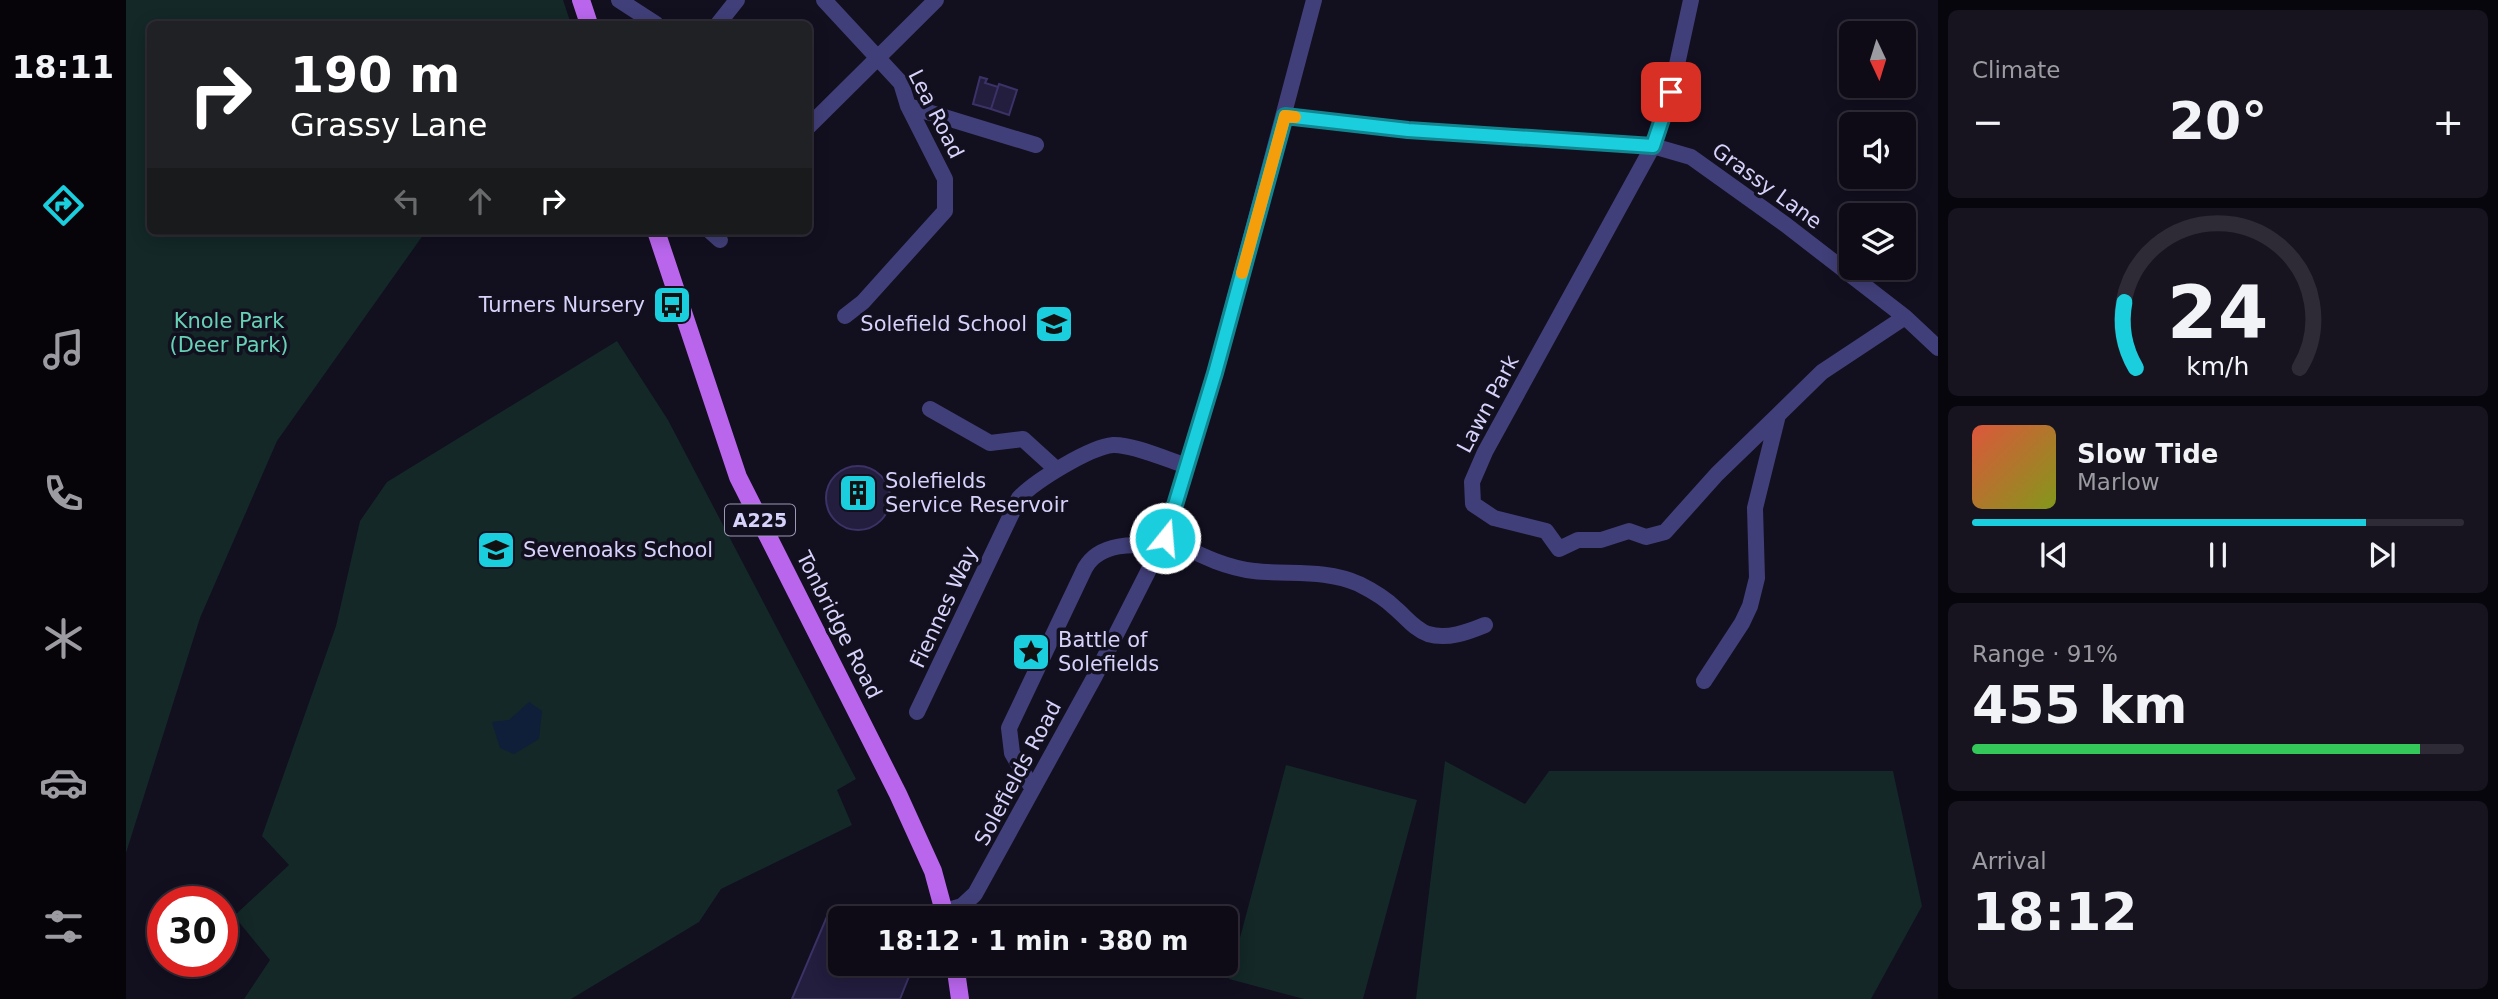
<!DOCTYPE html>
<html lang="en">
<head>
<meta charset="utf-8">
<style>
  :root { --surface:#0e0b17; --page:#171420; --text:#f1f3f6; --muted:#9b9ba1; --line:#2e2b36; --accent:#1acede }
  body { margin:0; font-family:"DejaVu Sans",sans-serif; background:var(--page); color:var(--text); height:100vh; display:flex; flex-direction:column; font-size:26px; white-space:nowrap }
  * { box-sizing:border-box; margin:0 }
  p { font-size:23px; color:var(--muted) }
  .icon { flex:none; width:38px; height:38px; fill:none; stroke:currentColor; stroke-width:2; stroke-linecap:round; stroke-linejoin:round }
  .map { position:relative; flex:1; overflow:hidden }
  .side { display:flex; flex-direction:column; gap:10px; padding:10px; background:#08060d; width:560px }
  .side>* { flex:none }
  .guide { position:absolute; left:21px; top:21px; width:665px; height:214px; border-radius:10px; box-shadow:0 4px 18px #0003,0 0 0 2px var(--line); background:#202124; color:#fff; overflow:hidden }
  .needle { width:46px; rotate:176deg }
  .controls { position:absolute; left:1713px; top:21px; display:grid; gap:14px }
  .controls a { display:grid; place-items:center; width:77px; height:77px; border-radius:10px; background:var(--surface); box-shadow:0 4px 18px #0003,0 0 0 2px var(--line); font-size:35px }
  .speed { position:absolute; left:21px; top:886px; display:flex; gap:14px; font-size:35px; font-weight:700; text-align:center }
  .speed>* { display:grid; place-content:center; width:91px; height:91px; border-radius:50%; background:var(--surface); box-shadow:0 4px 18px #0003,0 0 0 2px var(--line); line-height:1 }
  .speed .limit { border:10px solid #d22; background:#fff; color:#111 }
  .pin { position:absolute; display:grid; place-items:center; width:60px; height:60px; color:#fff; margin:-30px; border-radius:14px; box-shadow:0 4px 10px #0006 }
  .me { position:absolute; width:77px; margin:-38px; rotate:17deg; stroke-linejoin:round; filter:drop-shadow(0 0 5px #0008) }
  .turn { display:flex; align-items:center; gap:24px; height:147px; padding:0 28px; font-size:32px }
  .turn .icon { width:91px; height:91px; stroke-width:2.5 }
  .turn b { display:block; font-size:49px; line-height:60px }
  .lanes { display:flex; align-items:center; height:66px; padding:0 28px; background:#0003; justify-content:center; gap:35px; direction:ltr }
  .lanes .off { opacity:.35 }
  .big { font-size:52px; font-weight:700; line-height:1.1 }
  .side .tile { flex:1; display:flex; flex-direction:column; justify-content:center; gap:10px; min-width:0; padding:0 24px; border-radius:10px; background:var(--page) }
  .side .dial { align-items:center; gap:0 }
  .dial svg { height:182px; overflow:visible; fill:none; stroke:var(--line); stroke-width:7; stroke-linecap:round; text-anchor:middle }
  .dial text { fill:var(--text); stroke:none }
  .song { display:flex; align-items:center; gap:21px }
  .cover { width:84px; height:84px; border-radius:10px; background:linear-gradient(135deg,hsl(10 70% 55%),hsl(70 70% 35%)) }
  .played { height:7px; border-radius:4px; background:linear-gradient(90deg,var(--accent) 80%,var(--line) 80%) }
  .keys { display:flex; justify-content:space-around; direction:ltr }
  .heat { display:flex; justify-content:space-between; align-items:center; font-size:38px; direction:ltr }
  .charge { height:10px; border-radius:5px; background:linear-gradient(90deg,#34c759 91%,var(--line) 0) }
  .trip { position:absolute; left:702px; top:906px; width:410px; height:70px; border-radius:10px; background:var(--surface); box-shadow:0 4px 18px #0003,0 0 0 2px var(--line); font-weight:700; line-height:70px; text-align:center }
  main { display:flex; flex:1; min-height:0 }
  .tabs { display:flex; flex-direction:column; width:126px; justify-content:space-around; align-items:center; background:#060409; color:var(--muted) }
  .tabs .icon { width:49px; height:49px }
  .tabs .on { color:var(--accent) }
  .tabs b { font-size:32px; color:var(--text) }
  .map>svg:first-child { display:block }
</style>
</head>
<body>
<main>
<nav class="tabs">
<b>18:11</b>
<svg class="icon on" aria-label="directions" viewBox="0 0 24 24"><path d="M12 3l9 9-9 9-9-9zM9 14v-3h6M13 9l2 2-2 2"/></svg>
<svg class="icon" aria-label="music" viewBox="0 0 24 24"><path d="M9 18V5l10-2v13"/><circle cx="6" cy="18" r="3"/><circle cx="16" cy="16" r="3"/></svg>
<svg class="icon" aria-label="phone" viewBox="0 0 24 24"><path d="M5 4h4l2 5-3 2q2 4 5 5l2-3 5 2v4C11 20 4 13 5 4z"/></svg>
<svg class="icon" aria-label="climate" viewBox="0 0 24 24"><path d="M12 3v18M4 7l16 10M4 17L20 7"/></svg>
<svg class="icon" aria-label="car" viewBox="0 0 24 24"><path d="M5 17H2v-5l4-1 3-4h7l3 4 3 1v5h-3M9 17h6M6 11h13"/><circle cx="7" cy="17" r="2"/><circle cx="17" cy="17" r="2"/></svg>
<svg class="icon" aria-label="filters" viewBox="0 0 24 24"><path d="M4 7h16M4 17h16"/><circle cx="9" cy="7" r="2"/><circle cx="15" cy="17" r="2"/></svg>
</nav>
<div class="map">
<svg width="1812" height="999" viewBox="0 0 1812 999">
  <rect width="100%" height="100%" fill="#120f1f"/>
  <path fill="#132827" d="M0,0H437L445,24H24V231H300L151,441L74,618L0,853Z
    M491,341L542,420L730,779L711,790L726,825L595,889L573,922L445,999H118L144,960L108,916L163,865L136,836L210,626L234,521L261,482Z
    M1319,761L1399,804L1423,771H1767L1796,906L1745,999H1290Z
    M1160,765L1291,800L1237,999H1178L1103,979Z"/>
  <path fill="#0f1e39" d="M403,702L416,711L413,739L388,754L374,748L366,722L383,720Z"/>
  <path fill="#231d3e" stroke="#3c3267" stroke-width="2" d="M854,77L861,79L859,83L872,87L865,109L847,104Z
    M873,84L891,90L883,115L865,109Z
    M700 498a32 32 0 1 1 64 0a32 32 0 1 1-64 0Z
    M702,914L714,920V964H788L774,999H666Z"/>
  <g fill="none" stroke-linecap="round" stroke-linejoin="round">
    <path stroke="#413f79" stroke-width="16" d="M493,0L530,24
      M698,0L775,83L782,106L819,179V211L737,302L719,316
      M1565,0L1545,92L1527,146L1359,452L1346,482L1347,504L1368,518L1420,531L1433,549L1452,540H1475L1503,531L1520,537L1539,532L1591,474L1652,415
      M592,24L611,0
      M782,106L910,145
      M1159,116L1282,130L1527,146L1565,157L1660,225L1779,317L1812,348
      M682,127L810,0
      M584,231L594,240
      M804,409L864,443L897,439L930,469
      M1039,538C1069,552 1095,567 1128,571C1164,575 1199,569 1233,584C1245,590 1260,599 1269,608C1280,617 1288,629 1302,634C1321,640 1342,632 1359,625
      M1578,681L1616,623L1624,606L1631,578L1629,508L1652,415L1696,372L1779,317
      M791,712L893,498C909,481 964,447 987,445C1006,444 1042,460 1061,466
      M906,788L886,753L883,728L959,568C973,543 1010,542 1033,549
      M819,911L836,906L849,894L969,676L1039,538L1089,373L1188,0"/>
    <path stroke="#b966ed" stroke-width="18" d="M455,0L463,24
      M530,231L612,477L772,794L807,871L820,919
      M829,964L834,999"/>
  </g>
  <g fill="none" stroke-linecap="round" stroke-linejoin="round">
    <defs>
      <path id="route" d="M1039,538L1089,373L1159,116L1282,130L1527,146L1545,92"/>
    </defs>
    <use href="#route" stroke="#118690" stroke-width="18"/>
    <use href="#route" stroke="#1acede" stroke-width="12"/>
    <path stroke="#f59e0b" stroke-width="12" d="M1116,273L1159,116L1169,117"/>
  </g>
  <defs>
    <symbol id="bus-square" viewBox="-11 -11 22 22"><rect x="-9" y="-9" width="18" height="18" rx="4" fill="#1acede" stroke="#120f1f"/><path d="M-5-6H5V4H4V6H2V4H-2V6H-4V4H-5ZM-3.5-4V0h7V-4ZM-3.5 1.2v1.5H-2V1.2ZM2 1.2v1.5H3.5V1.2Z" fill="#111"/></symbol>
    <symbol id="school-square" viewBox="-11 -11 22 22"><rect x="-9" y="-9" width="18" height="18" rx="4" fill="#1acede" stroke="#120f1f"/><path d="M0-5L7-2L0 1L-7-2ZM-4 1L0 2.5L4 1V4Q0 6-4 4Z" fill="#111"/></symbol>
    <symbol id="building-square" viewBox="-11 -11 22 22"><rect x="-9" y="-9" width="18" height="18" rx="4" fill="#1acede" stroke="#120f1f"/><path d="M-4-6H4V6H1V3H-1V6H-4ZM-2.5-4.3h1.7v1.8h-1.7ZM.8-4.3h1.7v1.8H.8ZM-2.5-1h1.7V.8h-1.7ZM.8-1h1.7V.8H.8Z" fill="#111"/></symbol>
    <symbol id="sight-square" viewBox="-11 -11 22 22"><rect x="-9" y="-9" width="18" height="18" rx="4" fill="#1acede" stroke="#120f1f"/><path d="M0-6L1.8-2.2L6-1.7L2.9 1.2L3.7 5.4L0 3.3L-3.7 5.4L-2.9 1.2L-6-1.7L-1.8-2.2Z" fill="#111"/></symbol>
  </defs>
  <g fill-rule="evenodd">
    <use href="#bus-square" x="524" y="283" width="44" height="44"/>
    <use href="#school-square" x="906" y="302" width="44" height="44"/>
    <use href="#building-square" x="710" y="471" width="44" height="44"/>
    <use href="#school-square" x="348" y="528" width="44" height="44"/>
    <use href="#sight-square" x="883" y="630" width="44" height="44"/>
  </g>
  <g text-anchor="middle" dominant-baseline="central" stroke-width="7" stroke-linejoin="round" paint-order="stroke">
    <rect fill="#120f1f" stroke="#9b98b8" stroke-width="2" x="599" y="504.5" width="70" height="31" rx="5"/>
    <g font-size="19" font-weight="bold" fill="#d6d2fa">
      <text x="634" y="520">A225</text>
    </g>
    <g font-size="21" fill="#d6d2fa" stroke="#120f1f">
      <text transform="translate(810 114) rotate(63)">Lea Road</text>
      <text transform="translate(1641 186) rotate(36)">Grassy Lane</text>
      <text transform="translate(1362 404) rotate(-62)">Lawn Park</text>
      <text transform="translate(818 607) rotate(-65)">Fiennes Way</text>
      <text transform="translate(713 625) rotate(63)">Tonbridge Road</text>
      <text transform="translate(892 773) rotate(-62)">Solefields Road</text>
    </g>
    <g font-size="21" fill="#d6d2fa" stroke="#120f1f" text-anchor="start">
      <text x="519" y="305" text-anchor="end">Turners Nursery</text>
      <text x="901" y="324" text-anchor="end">Solefield School</text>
      <text x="759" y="481">Solefields<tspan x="759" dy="24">Service Reservoir</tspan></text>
      <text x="397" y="550">Sevenoaks School</text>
      <text x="932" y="640">Battle of<tspan x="932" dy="24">Solefields</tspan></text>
    </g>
    <g font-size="21" fill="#67d1b5" stroke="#120f1f">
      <text x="103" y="321">Knole Park<tspan x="103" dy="24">(Deer Park)</tspan></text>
    </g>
  </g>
</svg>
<div class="controls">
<a><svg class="needle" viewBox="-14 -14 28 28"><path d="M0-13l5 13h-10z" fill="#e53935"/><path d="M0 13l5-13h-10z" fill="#9b9ba1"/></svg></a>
<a><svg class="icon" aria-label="sound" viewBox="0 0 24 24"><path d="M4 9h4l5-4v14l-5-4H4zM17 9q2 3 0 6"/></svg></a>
<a><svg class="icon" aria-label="layers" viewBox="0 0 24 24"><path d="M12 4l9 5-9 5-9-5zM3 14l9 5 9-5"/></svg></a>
</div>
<div class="speed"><div class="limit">30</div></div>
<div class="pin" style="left:1545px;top:92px;background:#d93025"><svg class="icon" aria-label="arrive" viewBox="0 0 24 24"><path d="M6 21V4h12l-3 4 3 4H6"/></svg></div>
<svg class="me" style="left:1039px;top:538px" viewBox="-20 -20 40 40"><circle r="17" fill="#1acede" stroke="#fff" stroke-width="3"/><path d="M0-11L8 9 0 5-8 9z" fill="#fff"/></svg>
<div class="trip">18:12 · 1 min · 380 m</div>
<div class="guide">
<div class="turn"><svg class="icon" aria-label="right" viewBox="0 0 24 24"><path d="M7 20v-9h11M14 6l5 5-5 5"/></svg><div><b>190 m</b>Grassy Lane</div></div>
<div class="lanes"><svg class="icon off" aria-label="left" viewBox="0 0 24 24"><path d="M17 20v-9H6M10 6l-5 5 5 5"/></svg><svg class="icon off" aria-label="ahead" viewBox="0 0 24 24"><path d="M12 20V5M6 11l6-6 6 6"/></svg><svg class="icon" aria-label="right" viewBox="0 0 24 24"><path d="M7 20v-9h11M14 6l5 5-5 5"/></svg></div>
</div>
</div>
<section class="side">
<div class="tile"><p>Climate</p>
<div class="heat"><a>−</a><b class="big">20°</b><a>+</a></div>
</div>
<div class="tile dial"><svg viewBox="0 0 100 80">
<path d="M14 69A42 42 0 1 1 86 69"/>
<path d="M14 69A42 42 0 0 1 9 40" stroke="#1acede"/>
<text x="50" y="56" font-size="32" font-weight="700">24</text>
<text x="50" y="72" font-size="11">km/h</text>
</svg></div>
<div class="tile">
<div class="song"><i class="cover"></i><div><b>Slow Tide</b><p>Marlow</p></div></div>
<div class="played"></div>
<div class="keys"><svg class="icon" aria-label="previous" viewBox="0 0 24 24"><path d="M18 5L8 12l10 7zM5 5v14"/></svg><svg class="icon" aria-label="pause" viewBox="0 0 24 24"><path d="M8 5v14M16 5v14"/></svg><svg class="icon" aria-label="next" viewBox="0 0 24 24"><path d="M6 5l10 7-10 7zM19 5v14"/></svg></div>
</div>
<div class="tile"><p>Range · 91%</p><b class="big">455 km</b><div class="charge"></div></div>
<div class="tile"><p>Arrival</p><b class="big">18:12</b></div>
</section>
</main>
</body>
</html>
